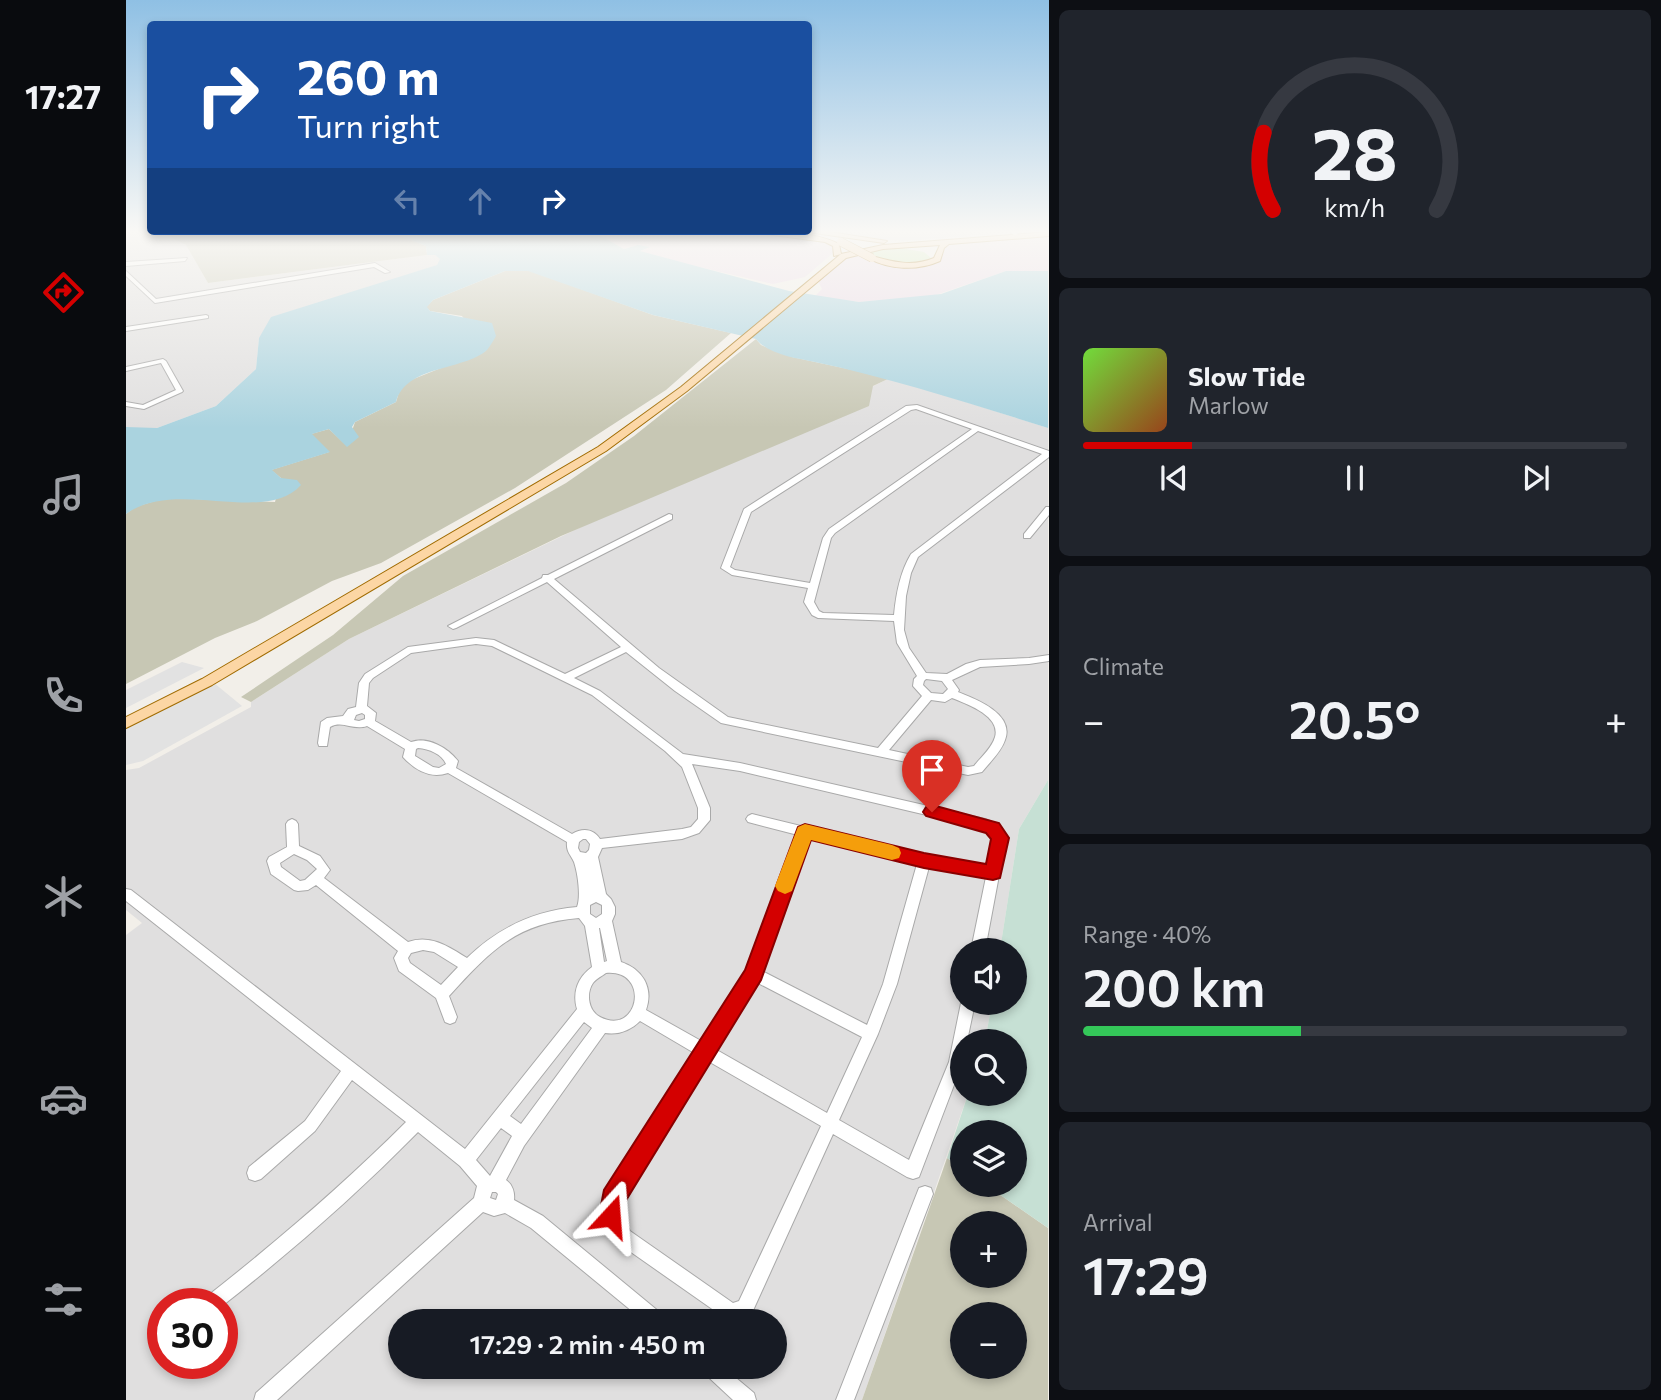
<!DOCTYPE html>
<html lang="en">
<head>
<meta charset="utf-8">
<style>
  :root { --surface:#171b24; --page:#20242c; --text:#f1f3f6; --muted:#9ea1a6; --line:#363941; --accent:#d40000 }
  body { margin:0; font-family:Commissioner,sans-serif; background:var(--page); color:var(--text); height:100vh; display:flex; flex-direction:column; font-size:26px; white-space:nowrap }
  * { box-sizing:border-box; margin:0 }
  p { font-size:23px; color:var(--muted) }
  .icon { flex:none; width:38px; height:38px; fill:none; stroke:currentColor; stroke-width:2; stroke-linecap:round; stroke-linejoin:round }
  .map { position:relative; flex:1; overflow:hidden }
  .details { display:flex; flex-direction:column; gap:10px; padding:10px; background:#0d0f14; width:612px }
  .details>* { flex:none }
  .hud { position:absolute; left:21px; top:21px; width:665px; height:214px; border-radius:7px; box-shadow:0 4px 10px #0003; background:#1a4fa0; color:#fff; overflow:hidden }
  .fabs { position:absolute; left:824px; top:938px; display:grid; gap:14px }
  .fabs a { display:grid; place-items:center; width:77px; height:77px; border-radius:50%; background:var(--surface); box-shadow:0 4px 10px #0003; font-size:35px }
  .speed { position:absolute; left:21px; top:1288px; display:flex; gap:14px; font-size:35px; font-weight:700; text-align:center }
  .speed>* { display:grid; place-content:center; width:91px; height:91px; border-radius:50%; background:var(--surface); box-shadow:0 4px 10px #0003; line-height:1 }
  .speed .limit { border:10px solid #d22; background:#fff; color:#111 }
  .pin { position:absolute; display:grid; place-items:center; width:60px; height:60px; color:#fff; margin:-72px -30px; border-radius:50% 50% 50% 0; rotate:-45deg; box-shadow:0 0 7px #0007 }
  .pin .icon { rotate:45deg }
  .me { position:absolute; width:77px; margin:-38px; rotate:19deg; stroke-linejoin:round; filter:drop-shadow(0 0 5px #0008) }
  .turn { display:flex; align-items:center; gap:24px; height:147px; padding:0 35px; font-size:32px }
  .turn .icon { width:91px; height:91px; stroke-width:2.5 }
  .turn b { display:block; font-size:49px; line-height:60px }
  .lanes { display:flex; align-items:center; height:66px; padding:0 35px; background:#0003; justify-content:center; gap:35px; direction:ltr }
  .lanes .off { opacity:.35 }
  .big { font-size:52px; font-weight:600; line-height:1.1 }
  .details .card { flex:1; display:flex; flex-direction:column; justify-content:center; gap:10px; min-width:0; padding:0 24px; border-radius:10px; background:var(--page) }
  .details .dial { align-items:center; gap:0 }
  .dial svg { height:182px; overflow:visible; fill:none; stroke:var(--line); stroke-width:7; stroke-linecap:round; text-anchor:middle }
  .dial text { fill:var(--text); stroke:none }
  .song { display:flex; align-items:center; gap:21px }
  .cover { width:84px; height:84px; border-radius:10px; background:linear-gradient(135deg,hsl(100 70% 55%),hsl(20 70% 35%)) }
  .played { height:7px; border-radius:4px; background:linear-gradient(90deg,var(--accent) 20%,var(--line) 20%) }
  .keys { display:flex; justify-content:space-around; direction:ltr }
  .heat { display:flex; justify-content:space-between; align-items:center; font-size:38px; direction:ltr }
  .charge { height:10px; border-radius:5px; background:linear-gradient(90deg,#34c759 40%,var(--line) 0) }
  .trip { position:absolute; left:262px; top:1309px; width:399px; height:70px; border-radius:35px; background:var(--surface); box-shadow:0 4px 10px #0003; font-weight:600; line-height:70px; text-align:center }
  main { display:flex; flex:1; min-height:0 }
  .tab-bar { display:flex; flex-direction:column; width:126px; justify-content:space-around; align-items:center; background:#090b0e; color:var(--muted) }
  .tab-bar .icon { width:49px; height:49px }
  .tab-bar .current { color:var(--accent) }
  .tab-bar b { font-size:32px; color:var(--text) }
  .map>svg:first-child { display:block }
</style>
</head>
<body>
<main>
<nav class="tab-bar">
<b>17:27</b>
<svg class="icon current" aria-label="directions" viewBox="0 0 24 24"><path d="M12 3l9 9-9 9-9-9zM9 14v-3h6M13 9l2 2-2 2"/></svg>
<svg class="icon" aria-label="music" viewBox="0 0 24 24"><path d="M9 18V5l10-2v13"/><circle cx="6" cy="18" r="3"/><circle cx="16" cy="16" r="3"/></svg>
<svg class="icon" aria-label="phone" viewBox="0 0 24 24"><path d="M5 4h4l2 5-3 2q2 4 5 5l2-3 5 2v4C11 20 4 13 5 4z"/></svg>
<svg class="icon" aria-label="climate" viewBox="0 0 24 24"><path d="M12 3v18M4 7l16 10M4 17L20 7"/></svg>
<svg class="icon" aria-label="car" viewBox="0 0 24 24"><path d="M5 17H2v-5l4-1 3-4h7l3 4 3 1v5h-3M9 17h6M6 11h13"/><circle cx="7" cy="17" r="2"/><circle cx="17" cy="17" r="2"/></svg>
<svg class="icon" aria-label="filters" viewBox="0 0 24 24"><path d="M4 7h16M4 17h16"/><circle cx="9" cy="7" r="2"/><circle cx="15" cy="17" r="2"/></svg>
</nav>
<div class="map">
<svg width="923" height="1400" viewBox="0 0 923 1400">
  <rect width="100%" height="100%" fill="#f2efe9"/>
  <path fill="#e0dfdf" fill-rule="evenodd" d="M0,232H36L53,239L60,245L82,283L301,255H309L315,259L311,265L133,338L130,369L90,406L31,428L9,429L0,427Z
    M695,232H886L777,241L724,238Z
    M764,378L922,428V780L893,829L874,950H836V1003H866L860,1036L859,1041H836V1094H842L736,1400H0V935L16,923L0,910V770L13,768L125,707V702L223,639ZM37,1304H96V1363H37ZM275,1321H649V1367H275Z"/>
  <path fill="#ebdbe8" d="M468,232H619L674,237L698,241L708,246V252L679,277L647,284L530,257L514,251L522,248L512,245L498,249Z
    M922,236V271H880L807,296L733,302L689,296L696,289L692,281L718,258L733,253L762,264L798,266L812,262L821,244Z"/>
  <path fill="#c7c7b4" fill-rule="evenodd" d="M36,232H265L300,246L301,255L82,283L60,245Z
    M402,270L527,315L605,333L540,390L389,488L255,563L206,581L131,621L89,638L0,684V514L9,507L39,498L149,502L155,478L145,470L203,452L185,434L203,429L221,446L229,422L270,402L274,389L285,380L360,350L336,316L304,311L300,307L307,300L379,271Z
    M630,339L635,345L666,357L764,378L747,386L743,406L435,536L223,639L125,702L115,697L207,635L277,576L440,483L508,436Z
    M821,1158L836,1168V1185H860L922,1228V1400H736ZM836,1223H889V1276H836ZM836,1314H889V1367H836Z"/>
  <path fill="#cdebb0" d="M774,248L798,252L805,258C788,271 756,260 740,251Z"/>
  <path fill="#c6e0d4" d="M922,780V1228L860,1185H889V1132H836V1168L821,1158L842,1094H889V1041H859L866,1003H889V950H874L893,829Z"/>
  <path fill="#e2e2e2" d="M56,662L78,668L0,708V690Z
    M88,683L116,706L17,761L0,765V728Z"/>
  <path fill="#aad3df" d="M265,232H468L498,249L512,245L524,247L514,251L663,291L733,302L815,294L880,271H922V428C845,404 769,379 689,362C670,358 643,355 630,339L527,315L402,271H379L307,300L301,307L304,311L366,323L370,336C368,340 364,346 361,350C337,371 280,365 270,402L229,422L226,427L233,437L221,447L203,429L186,434L204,452L146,470L155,478L171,480L175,485C138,526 50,477 0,514V427L31,428L90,406L130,369L133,338L145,317L311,265L314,259L309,255H301L300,246Z"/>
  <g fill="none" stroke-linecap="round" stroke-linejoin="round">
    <defs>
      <path id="minor" d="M884,232H890L892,234L889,236Z
        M61,258L59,261L0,266V262Z
        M249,263L264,272L259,273L248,267L29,303L0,276V271L30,299Z
        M80,315L82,316V318L0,331V327Z
        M37,359L40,361L57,391L56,392L18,409L0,406V402L17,405L50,390L35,363L0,371V367Z
        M791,405L923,451V457L792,557L785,573L780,596L778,630L783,648L800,673L821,674L840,664L854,660L903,658L923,655V661L903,664L854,667L826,680L833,690L832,692C850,699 889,714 879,740C875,752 864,762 856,772L842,775L595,723L549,691L500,652L448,678L474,691L557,754L614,763L859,819C870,823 875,828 880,838L859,950H845L860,877L803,867L771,984L752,1034L713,1120L783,1160L823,1062L835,1003L836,1000V1003H849L841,1041H836V1064L793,1177L787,1179L781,1177L707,1134L625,1315L605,1321L599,1318L492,1243L477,1216L481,1193L570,1054L514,1021C504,1031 492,1035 479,1033L398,1146L380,1180C386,1184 389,1192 388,1200L417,1216L537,1315L540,1321H518L405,1228L379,1213L368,1216L357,1212L151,1400H128L130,1393L348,1198L351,1186L334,1166L292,1132C231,1194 165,1252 96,1306V1304H76L79,1298C149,1243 217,1185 280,1122L226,1080L189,1131L135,1179L129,1181L123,1179L121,1173L123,1167L179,1121L215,1071L0,901V889L5,890L339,1149L451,1009C446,992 452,977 466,967L459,926L453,918C390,923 364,951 323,996L331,1017L329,1022L324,1024L319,1022L310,998L273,971L268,958L272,951L190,885L182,890L172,891L168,890L145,874L141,861L143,857L161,847L160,824L162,821L166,819L170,821L172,824L173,846L194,856L204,870L198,878L282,942C304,934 322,946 341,958C372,928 407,911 451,907C455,897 452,874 448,862C445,855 440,852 441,842L322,773C304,779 289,770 277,757L279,749L241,726C227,731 217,720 204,727L201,746H193L192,743L195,722L201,718L217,716L222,709L230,707L233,683L239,674L282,647L350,638L368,640L439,674L495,647L421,582L330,628L327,629L322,626L416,578L417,575H422L543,514L546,515V519L428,579L533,668L602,717L752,748L796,696L787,686L788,679L791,676L771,643L768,621L692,618L686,615L678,602L682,588L606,575L595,568L618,509L780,406ZM790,409L846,429L703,529L697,538L684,583L609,570L604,567L625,512L785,410ZM852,431L916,454L785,554C774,572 770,594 768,615L697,613L693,611L688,602L705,538L709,533ZM350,644L366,646L466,695L539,751L556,767L572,808V819L565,827L556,829L474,839C467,828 456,828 446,834L330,768L332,761C322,748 302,736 285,742L249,721L250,713L241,706L243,683L247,678L285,653ZM800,679L816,681L822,689L817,694L805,693L797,685L798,681ZM826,698C841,704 875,716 869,737C866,748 855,757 848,766L842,767L763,750L805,700L819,702ZM236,713L239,715V719L233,721L228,720L230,715ZM292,748C303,749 316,754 320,764L313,768L307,767L289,756L290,749ZM566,764L614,771L856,828L863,831L868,839L862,867L798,856L626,814L622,816L620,819L622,822L672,835L622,971L577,1042L520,1010C528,987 516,969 495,962L486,921L489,914V907L485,899L480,894L472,857L476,848L556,839L573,833L584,820V808ZM683,838L791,864L757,984L741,1025L636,971ZM457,839H460L464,844L463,850L460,853L454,852L452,848L453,842ZM168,854L181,860L191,869L179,880L174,881L155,867L154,863ZM470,902L476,905V914L470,918L464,914V905ZM473,928H474L481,961L478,962ZM297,950L308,952L332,967L315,985L284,963L282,958L285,953ZM480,973C525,969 513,1037 474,1017C462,1011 460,993 467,983C471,978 476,976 480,973ZM630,982L736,1037L701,1113L589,1049ZM458,1022L466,1028L395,1124L384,1116ZM582,1061L695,1126L613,1301L607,1303L504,1231L493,1214L495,1201ZM375,1128L386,1136L364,1176L350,1160ZM366,1192H370L372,1194L370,1200L364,1198Z
        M920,507H923V515L904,538H898V534Z
        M799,1186L805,1188L807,1194L728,1400H710L793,1188Z
        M575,1367H597L628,1393L630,1400H607L578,1373Z"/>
      <path id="major" d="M625,232C653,232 688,231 713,244L715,254L708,256L707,246L699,242Z
        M681,232H704L761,241L758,243Z
        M923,232V236L823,244L818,248L814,261C792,271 763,270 742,258L746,256C767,262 787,267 808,258L814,245L757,249L720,258L561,391L480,451L86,685L0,728V717L76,679L472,447L555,387L715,254L757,245Z"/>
    </defs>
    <use href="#minor" stroke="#a9a9a9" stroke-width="2"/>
    <use href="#major" stroke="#a06b00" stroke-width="2"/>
    <use href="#minor" fill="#fff" fill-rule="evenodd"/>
    <use href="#major" fill="#fcd6a4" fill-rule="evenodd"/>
    <defs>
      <path id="major-bridge" d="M715,242L746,258"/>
    </defs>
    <use href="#major-bridge" stroke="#a06b00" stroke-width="9" stroke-linecap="butt"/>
    <use href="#major-bridge" stroke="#fcd6a4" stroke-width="8"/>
  </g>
  <linearGradient id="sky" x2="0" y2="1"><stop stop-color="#8fc0e4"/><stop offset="0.54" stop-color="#f9f8f5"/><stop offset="1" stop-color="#f9f8f5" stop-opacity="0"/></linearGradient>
  <rect width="923" height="428" fill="url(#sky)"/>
  <path fill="#d40000" stroke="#8a0000" stroke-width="2" d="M806,805L873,823L883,838L874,878L867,880L798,868L685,840L635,980L499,1202L494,1225L485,1229L476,1225L473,1216L478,1190L619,970L672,827L679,824L798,853L860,864L865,839L860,833L800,816L797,812L800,807Z"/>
  <path fill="#f59e0b" d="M679,824L766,845L773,848L775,853L773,858L766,860L685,840L666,891L659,894L652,891L649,886L670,832L672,827Z"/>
</svg>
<div class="fabs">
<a><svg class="icon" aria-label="sound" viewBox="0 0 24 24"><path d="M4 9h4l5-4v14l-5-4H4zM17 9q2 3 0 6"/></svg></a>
<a><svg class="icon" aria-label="search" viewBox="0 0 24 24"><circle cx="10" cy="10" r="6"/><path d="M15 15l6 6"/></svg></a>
<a><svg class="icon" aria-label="layers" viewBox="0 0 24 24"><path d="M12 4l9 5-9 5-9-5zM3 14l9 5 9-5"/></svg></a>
<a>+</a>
<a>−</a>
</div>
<div class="speed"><div class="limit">30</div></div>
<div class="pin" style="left:806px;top:812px;background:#d93025"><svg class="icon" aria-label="arrive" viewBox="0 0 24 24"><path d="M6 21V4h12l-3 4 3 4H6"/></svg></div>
<svg class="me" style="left:485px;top:1216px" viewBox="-20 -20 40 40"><path d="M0-17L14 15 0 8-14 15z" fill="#d40000" stroke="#fff" stroke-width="4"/></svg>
<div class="trip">17:29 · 2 min · 450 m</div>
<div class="hud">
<div class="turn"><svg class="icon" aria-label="right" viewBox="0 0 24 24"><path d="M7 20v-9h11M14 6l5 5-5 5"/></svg><div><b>260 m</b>Turn right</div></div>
<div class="lanes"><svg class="icon off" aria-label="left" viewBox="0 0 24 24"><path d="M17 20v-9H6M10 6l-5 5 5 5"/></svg><svg class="icon off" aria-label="ahead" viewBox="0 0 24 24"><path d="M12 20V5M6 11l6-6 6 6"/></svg><svg class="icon" aria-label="right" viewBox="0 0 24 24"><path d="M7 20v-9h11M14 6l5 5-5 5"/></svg></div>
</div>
</div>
<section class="details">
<div class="card dial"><svg viewBox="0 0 100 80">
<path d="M14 69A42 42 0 1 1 86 69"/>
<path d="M14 69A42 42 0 0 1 10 35" stroke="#d40000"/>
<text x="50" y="56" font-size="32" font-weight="700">28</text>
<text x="50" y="72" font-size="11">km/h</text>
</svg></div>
<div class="card">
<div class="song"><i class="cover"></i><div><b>Slow Tide</b><p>Marlow</p></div></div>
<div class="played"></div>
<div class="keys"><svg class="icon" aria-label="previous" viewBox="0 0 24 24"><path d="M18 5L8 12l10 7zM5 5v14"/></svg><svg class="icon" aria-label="pause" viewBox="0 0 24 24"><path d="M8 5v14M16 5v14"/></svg><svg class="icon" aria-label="next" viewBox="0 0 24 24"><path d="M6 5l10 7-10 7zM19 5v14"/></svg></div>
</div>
<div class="card"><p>Climate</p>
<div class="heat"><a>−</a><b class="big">20.5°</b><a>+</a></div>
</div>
<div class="card"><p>Range · 40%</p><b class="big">200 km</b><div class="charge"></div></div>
<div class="card"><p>Arrival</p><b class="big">17:29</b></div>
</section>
</main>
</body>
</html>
